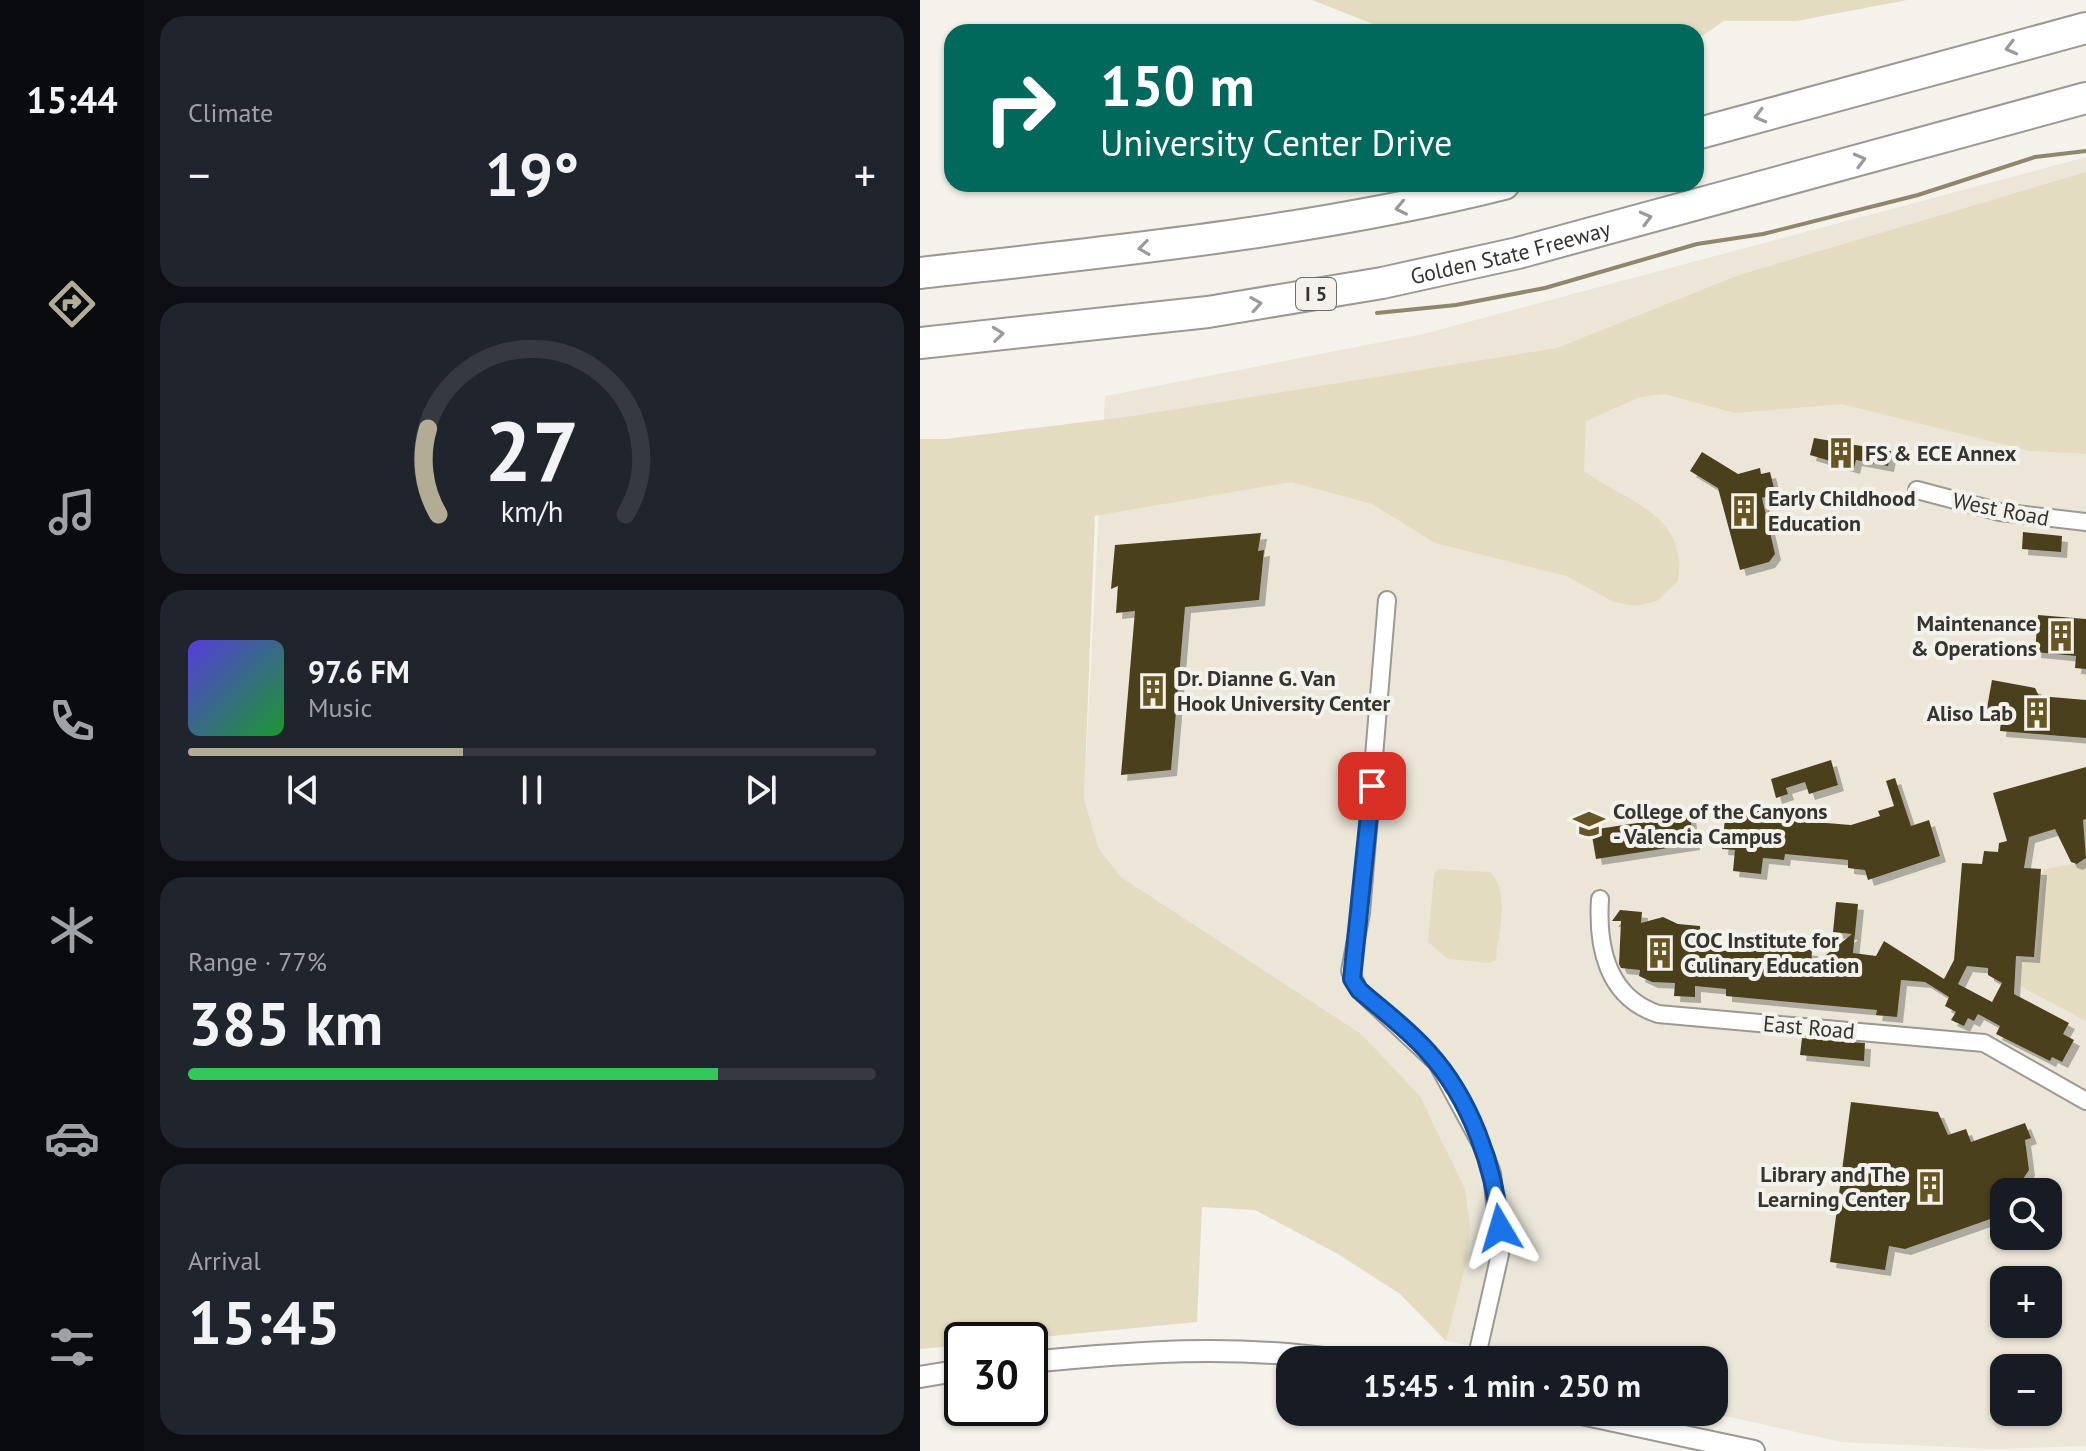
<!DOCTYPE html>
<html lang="en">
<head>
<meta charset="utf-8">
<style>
  :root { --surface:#171b24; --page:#20242c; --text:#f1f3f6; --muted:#9ea1a6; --line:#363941; --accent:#b2ac97 }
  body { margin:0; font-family:"PT Sans",sans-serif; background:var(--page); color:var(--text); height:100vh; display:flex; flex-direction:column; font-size:30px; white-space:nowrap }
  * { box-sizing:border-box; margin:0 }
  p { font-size:26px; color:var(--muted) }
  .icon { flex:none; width:44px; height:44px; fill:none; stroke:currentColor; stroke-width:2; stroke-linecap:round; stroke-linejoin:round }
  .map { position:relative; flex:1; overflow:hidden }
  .drawer { display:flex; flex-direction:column; gap:16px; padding:16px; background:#0d0f14; width:776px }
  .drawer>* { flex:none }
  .guide { position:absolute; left:24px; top:24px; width:760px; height:168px; border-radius:24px; box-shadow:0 2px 6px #0004; background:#00695c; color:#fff; overflow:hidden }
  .controls { position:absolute; left:1070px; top:1178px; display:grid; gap:16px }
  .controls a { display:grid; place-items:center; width:72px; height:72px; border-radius:16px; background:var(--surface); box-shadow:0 2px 6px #0004; font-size:40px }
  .speed { position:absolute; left:24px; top:1322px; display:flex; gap:16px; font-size:40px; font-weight:700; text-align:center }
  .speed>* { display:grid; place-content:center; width:104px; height:104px; border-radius:50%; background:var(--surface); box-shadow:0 2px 6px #0004; line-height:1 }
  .speed .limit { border:4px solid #111; border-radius:12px; background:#fff; color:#111 }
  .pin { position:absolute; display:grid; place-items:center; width:68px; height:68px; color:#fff; margin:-34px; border-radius:16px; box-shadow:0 4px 12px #0006 }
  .me { position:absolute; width:88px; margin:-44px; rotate:353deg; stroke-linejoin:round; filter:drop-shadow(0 0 6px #0008) }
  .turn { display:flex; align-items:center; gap:28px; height:168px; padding:0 24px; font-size:36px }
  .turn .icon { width:104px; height:104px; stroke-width:2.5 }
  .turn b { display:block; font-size:56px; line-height:68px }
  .big { font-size:60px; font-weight:800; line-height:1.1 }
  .drawer .tile { flex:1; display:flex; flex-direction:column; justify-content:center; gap:12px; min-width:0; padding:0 28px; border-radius:24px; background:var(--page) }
  .drawer .dial { align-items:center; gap:0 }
  .dial svg { height:208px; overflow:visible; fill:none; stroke:var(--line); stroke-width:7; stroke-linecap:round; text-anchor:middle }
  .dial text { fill:var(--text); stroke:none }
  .song { display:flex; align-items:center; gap:24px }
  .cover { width:96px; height:96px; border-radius:12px; background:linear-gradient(135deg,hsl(250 70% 55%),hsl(130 70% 35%)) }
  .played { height:8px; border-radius:4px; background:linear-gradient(90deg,var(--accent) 40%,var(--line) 40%) }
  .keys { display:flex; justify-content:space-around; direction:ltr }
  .heat { display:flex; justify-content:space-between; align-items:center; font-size:44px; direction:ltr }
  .charge { height:12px; border-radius:6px; background:linear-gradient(90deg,#34c759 77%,var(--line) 0) }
  .trip { position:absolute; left:356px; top:1346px; width:452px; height:80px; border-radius:24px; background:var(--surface); box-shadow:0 2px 6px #0004; font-weight:800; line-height:80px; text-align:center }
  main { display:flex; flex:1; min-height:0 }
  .tabs { display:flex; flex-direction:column; width:144px; justify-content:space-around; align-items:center; background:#090b0e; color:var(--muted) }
  .tabs .icon { width:56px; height:56px }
  .tabs .current { color:var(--accent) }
  .tabs b { font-size:36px; color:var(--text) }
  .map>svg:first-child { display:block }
</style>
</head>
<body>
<main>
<nav class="tabs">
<b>15:44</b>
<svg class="icon current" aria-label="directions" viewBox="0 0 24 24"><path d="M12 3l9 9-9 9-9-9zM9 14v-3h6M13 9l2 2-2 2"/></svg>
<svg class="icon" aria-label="music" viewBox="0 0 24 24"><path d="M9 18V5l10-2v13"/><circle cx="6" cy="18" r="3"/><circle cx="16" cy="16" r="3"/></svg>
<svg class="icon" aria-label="phone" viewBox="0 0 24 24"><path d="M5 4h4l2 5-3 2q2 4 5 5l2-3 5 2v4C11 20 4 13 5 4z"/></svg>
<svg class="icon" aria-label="climate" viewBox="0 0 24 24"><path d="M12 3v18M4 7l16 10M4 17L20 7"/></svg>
<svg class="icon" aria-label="car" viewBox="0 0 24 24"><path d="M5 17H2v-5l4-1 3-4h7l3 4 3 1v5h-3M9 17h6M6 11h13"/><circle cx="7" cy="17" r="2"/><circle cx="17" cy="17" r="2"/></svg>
<svg class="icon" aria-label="filters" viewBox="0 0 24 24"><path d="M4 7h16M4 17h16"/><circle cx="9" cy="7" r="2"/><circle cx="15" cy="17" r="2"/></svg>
</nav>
<section class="drawer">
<div class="tile"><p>Climate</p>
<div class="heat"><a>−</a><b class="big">19°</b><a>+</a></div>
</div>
<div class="tile dial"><svg viewBox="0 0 100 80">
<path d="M14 69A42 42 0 1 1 86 69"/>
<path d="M14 69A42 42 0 0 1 10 36" stroke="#b2ac97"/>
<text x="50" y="56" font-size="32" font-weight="700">27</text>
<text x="50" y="72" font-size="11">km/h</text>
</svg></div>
<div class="tile">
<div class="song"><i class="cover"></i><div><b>97.6 FM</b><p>Music</p></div></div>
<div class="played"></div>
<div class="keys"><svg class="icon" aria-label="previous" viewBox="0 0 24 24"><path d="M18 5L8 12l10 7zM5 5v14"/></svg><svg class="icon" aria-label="pause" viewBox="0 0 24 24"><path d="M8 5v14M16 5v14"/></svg><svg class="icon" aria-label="next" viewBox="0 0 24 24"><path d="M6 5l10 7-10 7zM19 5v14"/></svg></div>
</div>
<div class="tile"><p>Range · 77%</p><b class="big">385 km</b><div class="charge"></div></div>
<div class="tile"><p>Arrival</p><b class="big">15:45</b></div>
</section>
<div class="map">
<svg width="1166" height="1451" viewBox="0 0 1166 1451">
  <defs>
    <filter id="shadow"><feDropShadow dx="6" dy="6" stdDeviation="0" flood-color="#0004"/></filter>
  </defs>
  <rect width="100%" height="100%" fill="#f4f2ea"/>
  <path fill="#ebe6d8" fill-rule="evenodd" d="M1166,157V1446L1074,1449L921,1442L787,1412H794V1360H588L585,1352L526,1341L535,1302L440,1033L201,877L179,849L164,799L185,396L503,334ZM1084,1192H1128V1236H1084ZM1084,1280H1128V1324H1084ZM1084,1368H1128V1412H1084Z"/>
  <path fill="#e4dcc1" d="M392,0H987L877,21H804L776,40V32H569L453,24Z
    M1166,172V454L1110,451L922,404L815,413L744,394L720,397L666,421L664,471C710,504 768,514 758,581L737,601L717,606L694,602L646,576L515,543L452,504L371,482L175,516L164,799L179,849L201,877L440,1033L500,1096L545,1189L550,1225L547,1260L526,1341L480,1294L418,1254L335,1210L282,1207L277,1322L92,1340H42V1345L0,1349V439H25L206,417L637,348L819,275Z
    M1166,862V1021L1100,986L1102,959L1116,960L1124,869Z
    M518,869L570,872C591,892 578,934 576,960L569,963L528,959L508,942L514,874Z"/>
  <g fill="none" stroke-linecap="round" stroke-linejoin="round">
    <path stroke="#8f876a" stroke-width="4" d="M457,313L536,305L625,288L777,244L843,234L998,195L1115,157L1166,151"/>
  </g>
  <path fill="#4b401c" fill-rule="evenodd" filter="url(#shadow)" d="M894,438L971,451L968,466L936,460L934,468L890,455Z
    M782,452L818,474L840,468L841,474L850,472L854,488L847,490L848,496L842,498L855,554L849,562L820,570L798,488L770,471Z
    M1103,532L1142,536L1141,552L1102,549Z
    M341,533L338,551L344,550L339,600L265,607L251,770L201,775L215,611L196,613L198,586L191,589L195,545Z
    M1118,615L1166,619V669L1155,668L1156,656L1115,652Z
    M1072,680L1115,688L1119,696L1166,700V738L1080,731L1082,708L1071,720L1067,708Z
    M911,760L918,785L889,794L885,782L866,788L868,794L856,798L851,779Z
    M1166,767V819L1163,820L1166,858L1157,864L1151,862L1135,829L1109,837L1104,868L1121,869L1114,957L1096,956L1094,994L1149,1023L1143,1034L1154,1040L1142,1062L1132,1057L1130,1061L1076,1034L1080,1026L1058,1014L1054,1021L1048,1018L1044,1026L1031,1020L1036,1012L1025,1006L1029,997L1005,982L981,980L977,1017L956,1015L957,1010L806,996V989L775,986V997L754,996L755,983L732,982L719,976L720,970L701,968L699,964L701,921H692L700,910L722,912L721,923L743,917L758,924L780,926L781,948L809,951L810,943L892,950L891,967L932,934L913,932L916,902L938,904L933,953L956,956L964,941L1024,979L1034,960L1042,863L1062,864L1064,851L1078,852L1079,843L1087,841L1073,793ZM1047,966L1068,968V975L1082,983L1072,1002L1038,984Z
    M975,778L991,826L1009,820L1020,856L948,880L945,870L928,868V860L865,854L864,860L843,858L841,874L813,871L815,850L802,849L806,808L857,813V819L931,825L960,816L958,811L974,806L966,781Z
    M770,815L774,844L676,859L671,830Z
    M882,1038L945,1043L944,1061L880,1055Z
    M931,1102L1018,1112L1028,1135L1046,1129L1051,1142L1105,1123L1111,1138L1105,1140L1109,1170L1099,1185L1101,1189L1084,1192V1200L1075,1205L1079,1216L985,1249L969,1246L965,1270L910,1262Z"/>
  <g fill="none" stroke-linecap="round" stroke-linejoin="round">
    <defs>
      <path id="minor" d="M997,490L1080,512L1166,522
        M467,600L441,913L430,971L439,990L517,1063L561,1144L572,1173L580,1254L556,1360
        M680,899C677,947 687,997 738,1014L1064,1043L1166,1101"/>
      <path id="tertiary" d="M110,1362C214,1352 313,1344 417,1360
        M0,1377L42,1370
        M652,1412L834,1451"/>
      <g id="motorway">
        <path d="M776,134L1166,28"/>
        <path d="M0,273C196,251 392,232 584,184"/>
        <path id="s1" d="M0,343L288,312L462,283L598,253L1166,98"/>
      </g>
    </defs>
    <use href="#minor" stroke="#9b9992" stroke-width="20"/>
    <use href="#tertiary" stroke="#9b9992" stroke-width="24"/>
    <use href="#motorway" stroke="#9b9992" stroke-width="34"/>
    <use href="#minor" stroke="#fff" stroke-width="16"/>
    <use href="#tertiary" stroke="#fff" stroke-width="20"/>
    <use href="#motorway" stroke="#fff" stroke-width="30"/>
  </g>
  <defs><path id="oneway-chevron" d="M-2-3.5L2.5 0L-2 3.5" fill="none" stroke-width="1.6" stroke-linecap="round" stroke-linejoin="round" transform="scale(2)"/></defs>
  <g stroke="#9a9a98">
    <use href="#oneway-chevron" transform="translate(1091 48) rotate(165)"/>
    <use href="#oneway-chevron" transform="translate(840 116) rotate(165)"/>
    <use href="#oneway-chevron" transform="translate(940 160) rotate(-15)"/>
    <use href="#oneway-chevron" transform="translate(481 208) rotate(168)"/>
    <use href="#oneway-chevron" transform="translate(726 218) rotate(-15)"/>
    <use href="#oneway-chevron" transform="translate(224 248) rotate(173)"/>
    <use href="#oneway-chevron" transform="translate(336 304) rotate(-9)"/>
    <use href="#oneway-chevron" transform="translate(78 334) rotate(-6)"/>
  </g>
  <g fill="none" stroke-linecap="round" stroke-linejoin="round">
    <defs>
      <path id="route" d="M452,786L432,979L439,990C462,1010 488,1029 508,1052C550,1098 575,1167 580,1228"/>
    </defs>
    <use href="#route" stroke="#114b97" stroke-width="20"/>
    <use href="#route" stroke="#1a73e8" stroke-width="14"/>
  </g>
  <defs>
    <symbol id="building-bare" viewBox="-9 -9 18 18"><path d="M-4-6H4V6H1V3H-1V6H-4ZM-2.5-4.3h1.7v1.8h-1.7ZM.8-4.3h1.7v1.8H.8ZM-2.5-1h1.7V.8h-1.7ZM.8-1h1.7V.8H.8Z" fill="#665623" stroke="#f4f2ea" stroke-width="2.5" paint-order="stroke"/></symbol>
    <symbol id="university-bare" viewBox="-9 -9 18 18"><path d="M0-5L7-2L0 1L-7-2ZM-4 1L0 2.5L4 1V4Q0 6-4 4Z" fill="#665623" stroke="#f4f2ea" stroke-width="2.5" paint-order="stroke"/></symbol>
  </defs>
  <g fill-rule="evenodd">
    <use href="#building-bare" x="899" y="431" width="44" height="44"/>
    <use href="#building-bare" x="802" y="489" width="44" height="44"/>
    <use href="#building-bare" x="1119" y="614" width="44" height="44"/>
    <use href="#building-bare" x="211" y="669" width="44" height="44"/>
    <use href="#building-bare" x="1095" y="691" width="44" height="44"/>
    <use href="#university-bare" x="647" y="802" width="44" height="44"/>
    <use href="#building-bare" x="718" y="931" width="44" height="44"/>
    <use href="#building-bare" x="988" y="1165" width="44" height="44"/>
  </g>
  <g text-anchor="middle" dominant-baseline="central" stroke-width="8" stroke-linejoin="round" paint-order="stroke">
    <rect fill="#f4f2ea" stroke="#6e6d68" stroke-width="2" x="376" y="278" width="40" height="32" rx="6"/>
    <g font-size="20" font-weight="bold" fill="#353431">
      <text x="396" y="294">I 5</text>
    </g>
    <g font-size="22" fill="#353431" stroke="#f4f2ea">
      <text stroke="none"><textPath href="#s1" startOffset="598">Golden State Freeway</textPath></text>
      <text transform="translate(1081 509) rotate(11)">West Road</text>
      <text transform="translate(889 1027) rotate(5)">East Road</text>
    </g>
    <g font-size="22" font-weight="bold" fill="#353431" stroke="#f4f2ea" text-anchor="start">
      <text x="945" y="453">FS &amp; ECE Annex</text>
      <text x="848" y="498">Early Childhood<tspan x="848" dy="25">Education</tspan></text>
      <text x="1117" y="623" text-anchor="end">Maintenance<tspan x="1117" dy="25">&amp; Operations</tspan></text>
      <text x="257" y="678">Dr. Dianne G. Van<tspan x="257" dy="25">Hook University Center</tspan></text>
      <text x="1093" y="713" text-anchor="end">Aliso Lab</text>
      <text x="693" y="811">College of the Canyons<tspan x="693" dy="25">- Valencia Campus</tspan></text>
      <text x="764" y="940">COC Institute for<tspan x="764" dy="25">Culinary Education</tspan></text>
      <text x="986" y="1174" text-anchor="end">Library and The<tspan x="986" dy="25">Learning Center</tspan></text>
    </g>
  </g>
</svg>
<div class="controls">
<a><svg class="icon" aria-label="search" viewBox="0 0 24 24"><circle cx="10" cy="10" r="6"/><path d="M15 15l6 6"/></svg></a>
<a>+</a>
<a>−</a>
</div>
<div class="speed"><div class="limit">30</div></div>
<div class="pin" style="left:452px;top:786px;background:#d93025"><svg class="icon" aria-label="arrive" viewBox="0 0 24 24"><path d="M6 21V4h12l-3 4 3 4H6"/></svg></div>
<svg class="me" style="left:580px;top:1228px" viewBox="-20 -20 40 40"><path d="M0-17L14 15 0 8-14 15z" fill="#1a73e8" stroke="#fff" stroke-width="4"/></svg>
<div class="trip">15:45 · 1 min · 250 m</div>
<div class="guide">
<div class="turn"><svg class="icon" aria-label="right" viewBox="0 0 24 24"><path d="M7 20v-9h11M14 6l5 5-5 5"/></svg><div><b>150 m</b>University Center Drive</div></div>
</div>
</div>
</main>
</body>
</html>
